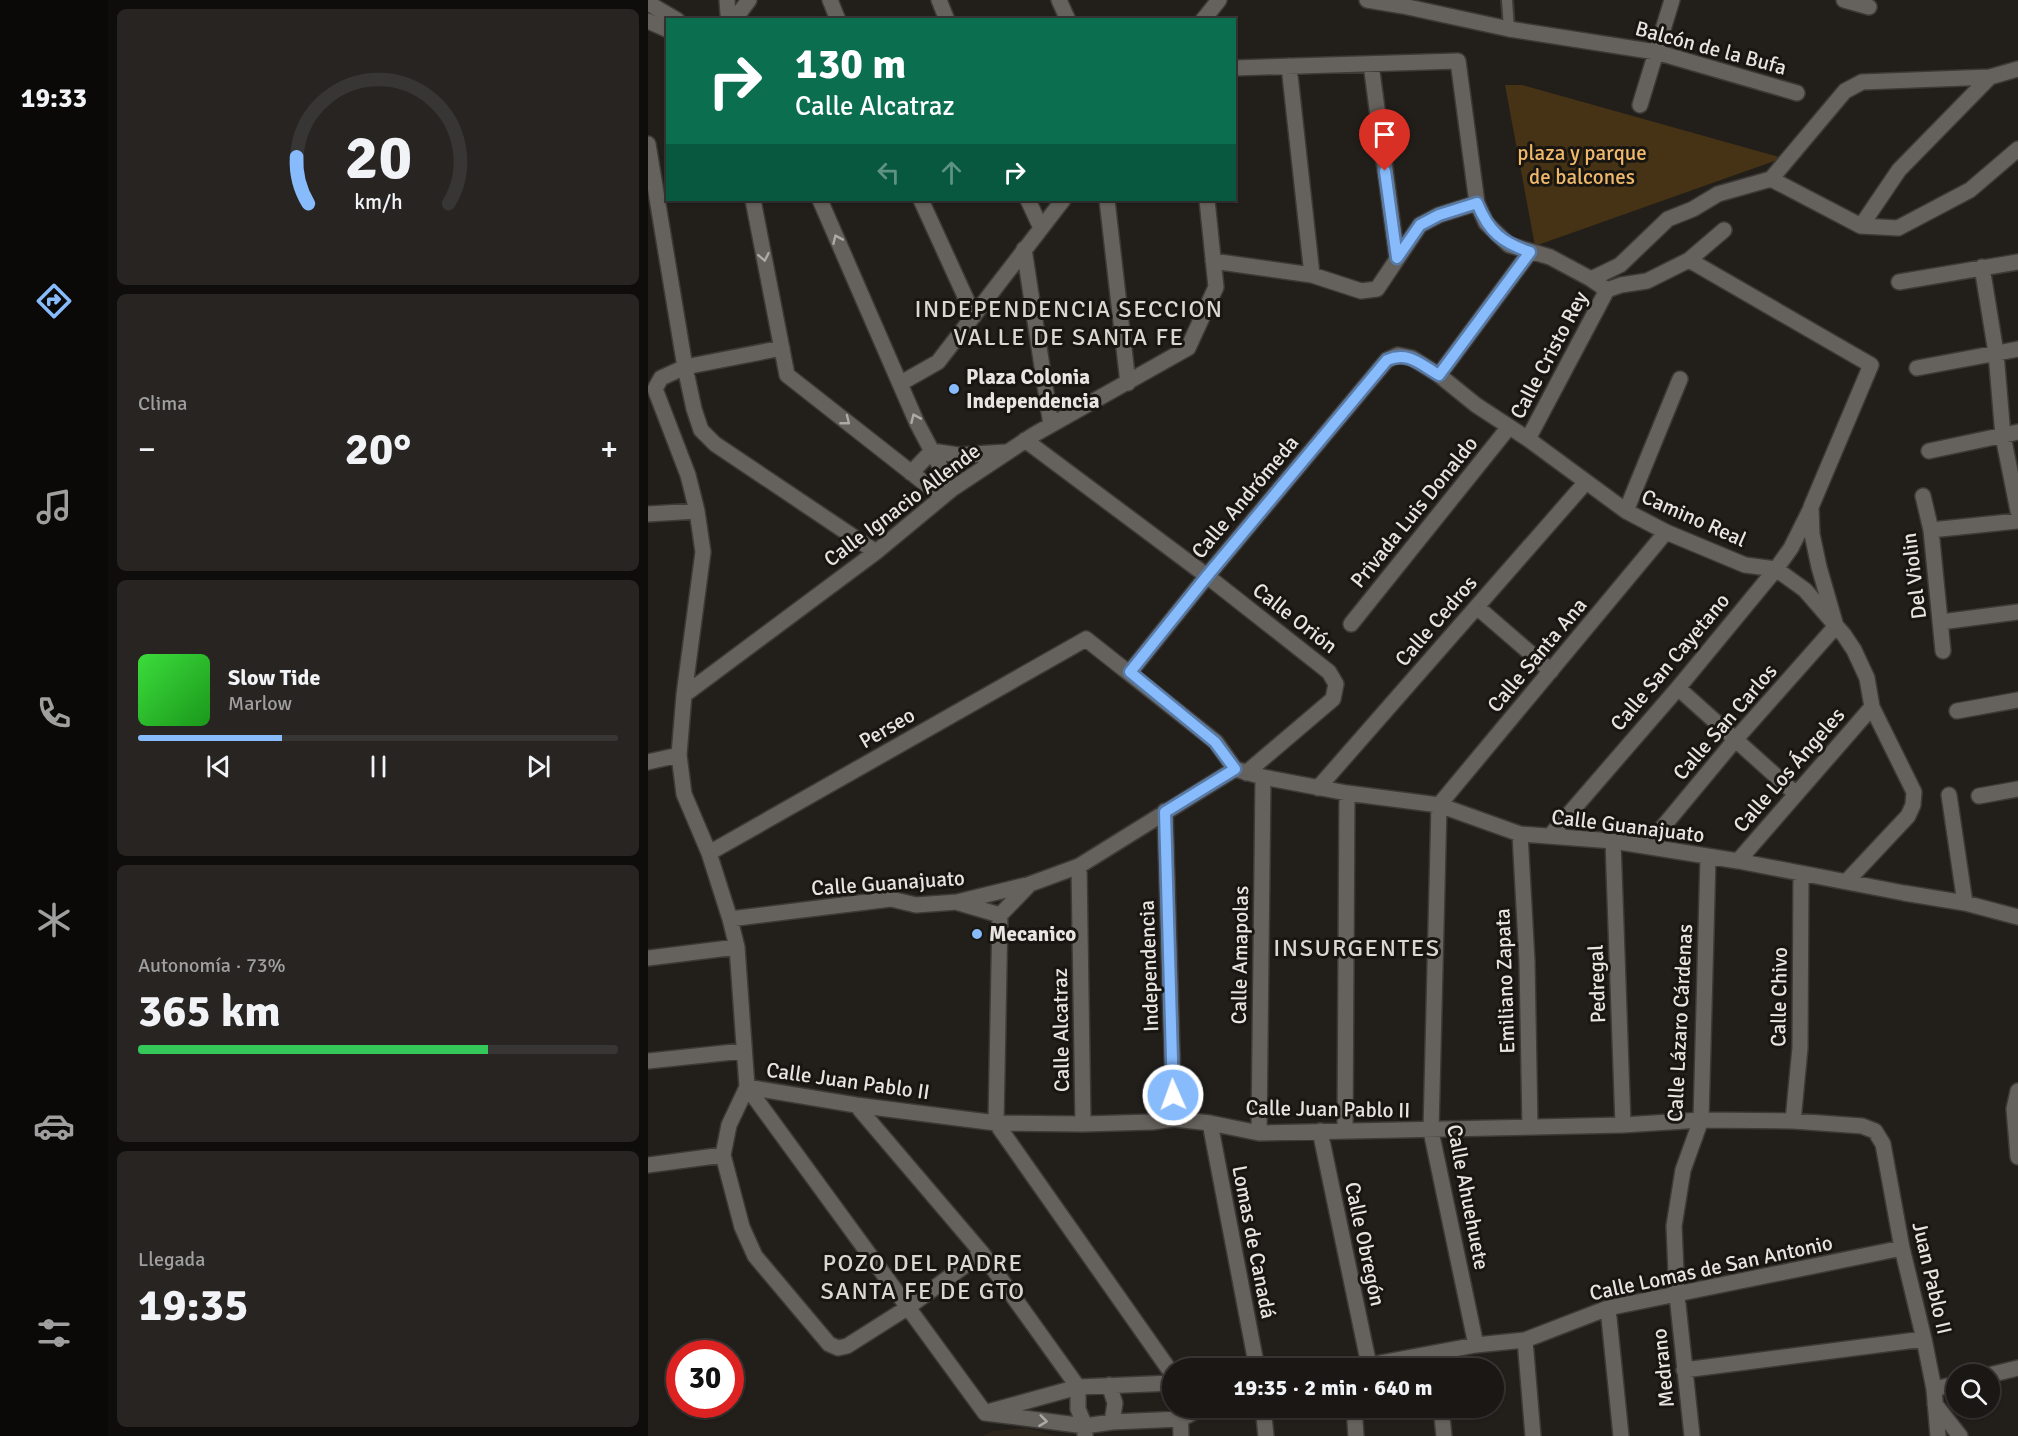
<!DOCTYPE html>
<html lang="es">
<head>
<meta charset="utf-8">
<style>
  :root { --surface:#1a1714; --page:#272422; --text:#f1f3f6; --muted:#9f9fa0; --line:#383634; --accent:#87bbfc }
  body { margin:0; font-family:Signika,sans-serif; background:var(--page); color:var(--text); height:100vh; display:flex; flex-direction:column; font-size:22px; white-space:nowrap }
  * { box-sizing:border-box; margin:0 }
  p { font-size:20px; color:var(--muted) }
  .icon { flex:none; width:33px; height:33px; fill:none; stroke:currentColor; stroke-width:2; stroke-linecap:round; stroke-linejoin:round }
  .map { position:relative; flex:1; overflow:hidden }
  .panel { display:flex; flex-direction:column; gap:9px; padding:9px; background:#0e0d0b; width:540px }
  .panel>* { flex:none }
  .guide { position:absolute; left:18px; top:18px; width:570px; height:183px; border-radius:0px; box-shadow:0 2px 4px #0004,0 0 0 2px var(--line); background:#0b6e4f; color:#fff; overflow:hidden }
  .controls { position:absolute; left:1298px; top:1364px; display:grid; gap:12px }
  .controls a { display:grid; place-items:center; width:54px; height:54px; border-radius:50%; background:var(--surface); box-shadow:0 2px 4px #0004,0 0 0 2px var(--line); font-size:30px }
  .speed { position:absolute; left:18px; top:1340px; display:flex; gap:12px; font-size:30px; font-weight:700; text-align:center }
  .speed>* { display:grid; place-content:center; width:78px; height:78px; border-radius:50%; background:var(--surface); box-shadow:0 2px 4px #0004,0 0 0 2px var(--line); line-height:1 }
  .speed .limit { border:9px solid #d22; background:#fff; color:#111 }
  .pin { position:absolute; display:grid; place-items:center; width:51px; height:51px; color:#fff; margin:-62px -26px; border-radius:50% 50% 50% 0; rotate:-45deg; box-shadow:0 0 6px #0007 }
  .pin .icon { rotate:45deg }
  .me { position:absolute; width:66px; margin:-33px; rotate:358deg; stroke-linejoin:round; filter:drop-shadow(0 0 4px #0008) }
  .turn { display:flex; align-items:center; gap:21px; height:126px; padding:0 30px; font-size:27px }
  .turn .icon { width:78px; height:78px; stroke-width:2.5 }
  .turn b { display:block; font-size:42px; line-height:51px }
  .lanes { display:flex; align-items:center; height:57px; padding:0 30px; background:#0003; justify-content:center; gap:30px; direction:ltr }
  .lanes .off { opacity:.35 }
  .big { font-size:45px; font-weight:800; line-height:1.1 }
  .panel .card { flex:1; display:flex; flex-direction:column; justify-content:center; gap:9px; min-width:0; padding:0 21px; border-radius:9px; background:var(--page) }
  .panel .dial { align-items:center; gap:0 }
  .dial svg { height:156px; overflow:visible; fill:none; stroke:var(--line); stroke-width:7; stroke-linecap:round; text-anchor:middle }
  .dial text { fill:var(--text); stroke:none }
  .song { display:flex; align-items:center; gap:18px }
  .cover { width:72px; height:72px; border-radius:9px; background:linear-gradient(135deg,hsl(120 70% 55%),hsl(120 70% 35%)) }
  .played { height:6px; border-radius:3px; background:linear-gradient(90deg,var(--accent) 30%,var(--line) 30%) }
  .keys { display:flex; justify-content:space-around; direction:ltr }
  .heat { display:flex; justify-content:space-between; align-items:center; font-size:33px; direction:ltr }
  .charge { height:9px; border-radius:4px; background:linear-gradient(90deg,#34c759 73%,var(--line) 0) }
  .trip { position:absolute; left:514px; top:1358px; width:342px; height:60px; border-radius:30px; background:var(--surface); box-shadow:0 2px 4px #0004,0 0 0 2px var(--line); font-weight:800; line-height:60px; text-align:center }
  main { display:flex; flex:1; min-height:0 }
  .dock { display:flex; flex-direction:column; width:108px; justify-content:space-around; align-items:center; background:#0a0908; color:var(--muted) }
  .dock .icon { width:42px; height:42px }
  .dock .selected { color:var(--accent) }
  .dock b { font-size:27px; color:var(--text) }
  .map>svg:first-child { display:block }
</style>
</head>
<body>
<main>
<nav class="dock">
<b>19:33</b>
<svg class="icon selected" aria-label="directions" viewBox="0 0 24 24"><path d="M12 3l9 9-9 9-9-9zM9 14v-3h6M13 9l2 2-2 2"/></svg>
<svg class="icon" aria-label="music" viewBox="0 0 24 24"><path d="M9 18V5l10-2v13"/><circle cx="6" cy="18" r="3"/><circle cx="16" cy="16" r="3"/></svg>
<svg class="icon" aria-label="phone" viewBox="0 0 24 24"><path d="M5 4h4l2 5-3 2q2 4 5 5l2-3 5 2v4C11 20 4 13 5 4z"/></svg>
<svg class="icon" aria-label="climate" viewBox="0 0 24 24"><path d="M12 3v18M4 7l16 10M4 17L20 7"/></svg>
<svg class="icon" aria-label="car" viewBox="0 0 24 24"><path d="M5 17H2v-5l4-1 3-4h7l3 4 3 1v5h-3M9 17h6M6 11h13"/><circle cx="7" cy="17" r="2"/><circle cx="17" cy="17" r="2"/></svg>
<svg class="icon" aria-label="filters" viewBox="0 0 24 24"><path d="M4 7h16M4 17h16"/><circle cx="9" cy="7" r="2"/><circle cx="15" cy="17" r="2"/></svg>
</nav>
<section class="panel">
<div class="card dial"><svg viewBox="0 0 100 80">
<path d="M14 69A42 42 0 1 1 86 69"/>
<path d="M14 69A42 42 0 0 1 8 45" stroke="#87bbfc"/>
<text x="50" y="56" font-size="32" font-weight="700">20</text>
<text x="50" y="72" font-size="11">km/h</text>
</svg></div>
<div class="card"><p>Clima</p>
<div class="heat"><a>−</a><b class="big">20°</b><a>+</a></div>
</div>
<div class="card">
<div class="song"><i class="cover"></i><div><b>Slow Tide</b><p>Marlow</p></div></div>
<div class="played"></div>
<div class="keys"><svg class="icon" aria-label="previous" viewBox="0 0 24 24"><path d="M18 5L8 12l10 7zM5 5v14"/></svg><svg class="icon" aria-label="pause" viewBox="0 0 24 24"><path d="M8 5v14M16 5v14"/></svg><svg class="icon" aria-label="next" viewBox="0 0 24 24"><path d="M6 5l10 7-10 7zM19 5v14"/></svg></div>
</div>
<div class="card"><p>Autonomía · 73%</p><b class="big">365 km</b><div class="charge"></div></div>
<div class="card"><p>Llegada</p><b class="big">19:35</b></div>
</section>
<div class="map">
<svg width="1370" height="1436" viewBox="0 0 1370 1436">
  <rect width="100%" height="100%" fill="#221f1b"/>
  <path fill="#2c251c" d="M378,1428L409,1436H335L345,1431Z"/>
  <path fill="#463215" d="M857,85H874L1135,158L887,246Z"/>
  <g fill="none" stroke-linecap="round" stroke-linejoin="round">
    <defs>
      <path id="pedestrian" d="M859,0L861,29"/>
      <path id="minor" d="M79,0L80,14
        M182,0L190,20
        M291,0L299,20
        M411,0L420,20
        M719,0L755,6L861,29L1008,52L1149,93
        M1196,0L1221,7
        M0,3L29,20
        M86,20L101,0
        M555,20L571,0
        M0,21L20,30
        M723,64L749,258
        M641,66L664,275
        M586,68L810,61L829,203L838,223L861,245L902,257L943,279L959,290
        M992,105L1024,0
        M0,144L37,367L46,409L53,430L67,444L228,552
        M1123,179L1213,226L1250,228L1322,190L1370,149
        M105,200L139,375L293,496
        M172,200L269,423L304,489
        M273,200L326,316
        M380,200L393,228
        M459,200L480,383
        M1213,226L1251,170L1342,77
        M376,249L403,425
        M1041,260L1076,230
        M565,261L664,275L713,291L729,289L772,225L791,215L829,203
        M1334,267L1348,353L1355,436L1370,511
        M943,279L972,265L1020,219L1045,209L1070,194L1123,179L1197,91L1214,82L1342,77L1370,69
        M1251,282L1370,262
        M959,290L973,285L999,281L1041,260L1223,365L1163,507L1164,534L1171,567L1188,626L1087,740L999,846
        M134,348L37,367L13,378L7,389L40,475L49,511L55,552L36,695L31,755L36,794L61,853L82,919L89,947L99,1087L81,1125L75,1155L94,1227L107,1256L181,1344L190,1348L199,1346L259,1308L334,1253
        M1269,368L1370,349
        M791,375L882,252
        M253,383L290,362L415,200
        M880,439L959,290
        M377,440L559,576L681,672L688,684L685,699L598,773
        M1281,451L1370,432
        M263,473L284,451L310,455L358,452
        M1275,496L1283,530L1295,651
        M978,511L1032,379
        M0,514L49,511
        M1283,530L1370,521
        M829,607L903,671
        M1293,622L1370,612
        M703,624L861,427
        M482,672L559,576L739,360L750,355L764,358L791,375L828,405L880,439L978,511L1018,532L1097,565L1128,569L1157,590L1196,635L1206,650L1219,678L1224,707L1266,792L1265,805L1260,816L1199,881
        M1030,688L1148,794
        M36,695L228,552L304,489L387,434L540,348L568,287L559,200
        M1309,711L1370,700
        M0,762L31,755
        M587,769L615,777L699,793L791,805L872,834L965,841L1090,861L1256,893L1317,903L1370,917
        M670,788L938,482
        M1301,795L1317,903
        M1331,796L1370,789
        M517,811L526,1119
        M872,834L879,961L882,1127
        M902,836L1030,688L1128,569L1143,548L1162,510
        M965,841L975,1125
        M61,853L438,639L568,742L587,769
        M1090,861L1224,707
        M431,866L435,1124
        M382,884L352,915L348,1123L525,1375
        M311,903L352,915
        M82,919L243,899L268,905L309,902L382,884L431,866L587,769
        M0,958L89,947
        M0,1061L95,1051
        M99,1087L208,1105L348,1123L435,1124L504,1122L526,1119L562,1123L611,1133L975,1125L1053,1120L1145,1121L1214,1126L1227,1131L1235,1144L1254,1248L1276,1339L1286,1389L1290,1436
        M99,1087L337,1413
        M1370,1091L1366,1109L1370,1157
        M208,1105L334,1253L430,1387V1409L437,1426V1436
        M1145,1121L1152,1048L1153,874
        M562,1123L609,1368
        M697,1130L699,793
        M672,1131L721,1365
        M611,1133L615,777
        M0,1165L75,1155
        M960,1308L973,1436
        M877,1340L885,1436
        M828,1345L783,1131L791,805L1018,532
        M789,1353L791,1368
        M705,1368L828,1345L877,1340L960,1308L1254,1248
        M1036,1370L1276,1339
        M1341,1375L1370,1368
        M461,1385L467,1403L464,1422
        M1286,1389L1308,1384
        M1287,1404L1312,1436
        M532,1407L533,1436
        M615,1407L618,1436
        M706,1407L708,1436
        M793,1407L796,1436
        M343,1411L430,1387L525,1383
        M337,1413L437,1426L464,1422L533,1419L555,1407
        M1044,1436L1029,1295L1026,1226L1035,1170L1053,1120L1060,857"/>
    </defs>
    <use href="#pedestrian" stroke="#3c3936" stroke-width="14"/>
    <use href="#minor" stroke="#3c3936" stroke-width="18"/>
    <use href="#pedestrian" stroke="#65615c" stroke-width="10"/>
    <use href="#minor" stroke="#65615c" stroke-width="15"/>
  </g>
  <defs><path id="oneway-chevron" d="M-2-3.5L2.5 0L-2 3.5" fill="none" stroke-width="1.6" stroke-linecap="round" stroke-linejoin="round" transform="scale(1.5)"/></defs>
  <g stroke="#acaaa6">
    <use href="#oneway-chevron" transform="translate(189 239) rotate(-114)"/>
    <use href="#oneway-chevron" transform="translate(116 257) rotate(79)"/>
    <use href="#oneway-chevron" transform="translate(267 418) rotate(-114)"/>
    <use href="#oneway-chevron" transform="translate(198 421) rotate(38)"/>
    <use href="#oneway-chevron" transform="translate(395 1421) rotate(7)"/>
  </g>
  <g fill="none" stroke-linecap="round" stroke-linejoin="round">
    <defs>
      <path id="route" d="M525,1095L517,812L587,769L567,742L482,672L559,576L739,360C760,351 772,364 791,375L882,252C853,242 841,232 829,203L791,215L772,225L749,258L737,171"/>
    </defs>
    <use href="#route" stroke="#587aa4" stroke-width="15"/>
    <use href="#route" stroke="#87bbfc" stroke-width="10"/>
  </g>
  <g fill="#87bbfc" stroke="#191612" stroke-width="2">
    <circle cx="306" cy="389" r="6"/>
    <circle cx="329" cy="934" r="6"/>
  </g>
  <g text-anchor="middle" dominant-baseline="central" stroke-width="6" stroke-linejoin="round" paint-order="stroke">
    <g font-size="21" fill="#e7e5e2" stroke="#191612">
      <text transform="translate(1063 48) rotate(15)">Balcón de la Bufa</text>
      <text transform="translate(901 355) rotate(-62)">Calle Cristo Rey</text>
      <text transform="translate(597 497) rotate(-50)">Calle Andrómeda</text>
      <text transform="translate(254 505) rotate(-37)">Calle Ignacio Allende</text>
      <text transform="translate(766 512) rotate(-51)">Privada Luis Donaldo</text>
      <text transform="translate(1046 518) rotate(24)">Camino Real</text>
      <text transform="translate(1266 576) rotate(-97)">Del Violin</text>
      <text transform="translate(647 618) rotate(38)">Calle Orión</text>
      <text transform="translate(788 621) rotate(-49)">Calle Cedros</text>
      <text transform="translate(889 655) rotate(-50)">Calle Santa Ana</text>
      <text transform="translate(1022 662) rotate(-50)">Calle San Cayetano</text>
      <text transform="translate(1077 722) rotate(-49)">Calle San Carlos</text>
      <text transform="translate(239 728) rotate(-30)">Perseo</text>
      <text transform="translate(1141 770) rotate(-49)">Calle Los Ángeles</text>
      <text transform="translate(980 826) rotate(7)">Calle Guanajuato</text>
      <text transform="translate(240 883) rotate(-4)">Calle Guanajuato</text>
      <text transform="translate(592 955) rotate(-89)">Calle Amapolas</text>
      <text transform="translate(501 966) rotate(-92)">Independencia</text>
      <text transform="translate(857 981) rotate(-92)">Emiliano Zapata</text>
      <text transform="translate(949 984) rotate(-92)">Pedregal</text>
      <text transform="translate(1131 997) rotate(-89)">Calle Chivo</text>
      <text transform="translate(1032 1023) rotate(-87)">Calle Lázaro Cárdenas</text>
      <text transform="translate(413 1030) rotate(-91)">Calle Alcatraz</text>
      <text transform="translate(200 1081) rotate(8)">Calle Juan Pablo II</text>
      <text transform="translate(680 1109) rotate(1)">Calle Juan Pablo II</text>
      <text transform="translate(820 1197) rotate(79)">Calle Ahuehuete</text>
      <text transform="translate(606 1242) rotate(79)">Lomas de Canadá</text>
      <text transform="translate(717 1244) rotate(78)">Calle Obregón</text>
      <text transform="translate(1063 1268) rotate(-12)">Calle Lomas de San Antonio</text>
      <text transform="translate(1284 1278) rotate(77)">Juan Pablo II</text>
      <text transform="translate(1015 1368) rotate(-96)">Medrano</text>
    </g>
    <g font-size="21" fill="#f0b86a" stroke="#191612">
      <text x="934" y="153">plaza y parque<tspan x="934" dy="24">de balcones</tspan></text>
    </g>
    <g font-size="21" font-weight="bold" fill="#e7e5e2" stroke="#191612" text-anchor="start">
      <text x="318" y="377">Plaza Colonia<tspan x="318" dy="24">Independencia</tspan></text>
      <text x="341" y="934">Mecanico</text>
    </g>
    <g font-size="24" letter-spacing="1.5" fill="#dbd6d0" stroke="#191612">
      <text x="421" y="309">INDEPENDENCIA SECCION<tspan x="421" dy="28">VALLE DE SANTA FE</tspan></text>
      <text x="709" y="948">INSURGENTES</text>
      <text x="275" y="1263">POZO DEL PADRE<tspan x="275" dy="28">SANTA FE DE GTO</tspan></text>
    </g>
  </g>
</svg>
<div class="controls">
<a><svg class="icon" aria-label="search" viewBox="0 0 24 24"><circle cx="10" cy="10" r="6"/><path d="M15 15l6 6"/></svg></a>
</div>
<div class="speed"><div class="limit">30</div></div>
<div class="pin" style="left:737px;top:171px;background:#d93025"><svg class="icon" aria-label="arrive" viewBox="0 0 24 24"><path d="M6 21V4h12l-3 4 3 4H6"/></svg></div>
<svg class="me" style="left:525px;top:1095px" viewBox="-20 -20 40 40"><circle r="17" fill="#87bbfc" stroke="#fff" stroke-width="3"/><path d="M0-11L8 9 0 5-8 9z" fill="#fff"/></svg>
<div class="trip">19:35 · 2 min · 640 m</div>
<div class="guide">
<div class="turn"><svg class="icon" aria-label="right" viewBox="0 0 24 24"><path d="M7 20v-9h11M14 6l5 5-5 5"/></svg><div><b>130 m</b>Calle Alcatraz</div></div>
<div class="lanes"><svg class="icon off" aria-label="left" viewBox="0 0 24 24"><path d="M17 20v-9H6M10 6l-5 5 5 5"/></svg><svg class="icon off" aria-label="ahead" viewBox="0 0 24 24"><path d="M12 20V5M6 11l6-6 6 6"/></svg><svg class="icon" aria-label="right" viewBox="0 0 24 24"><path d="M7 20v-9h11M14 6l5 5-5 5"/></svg></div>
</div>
</div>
</main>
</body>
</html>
